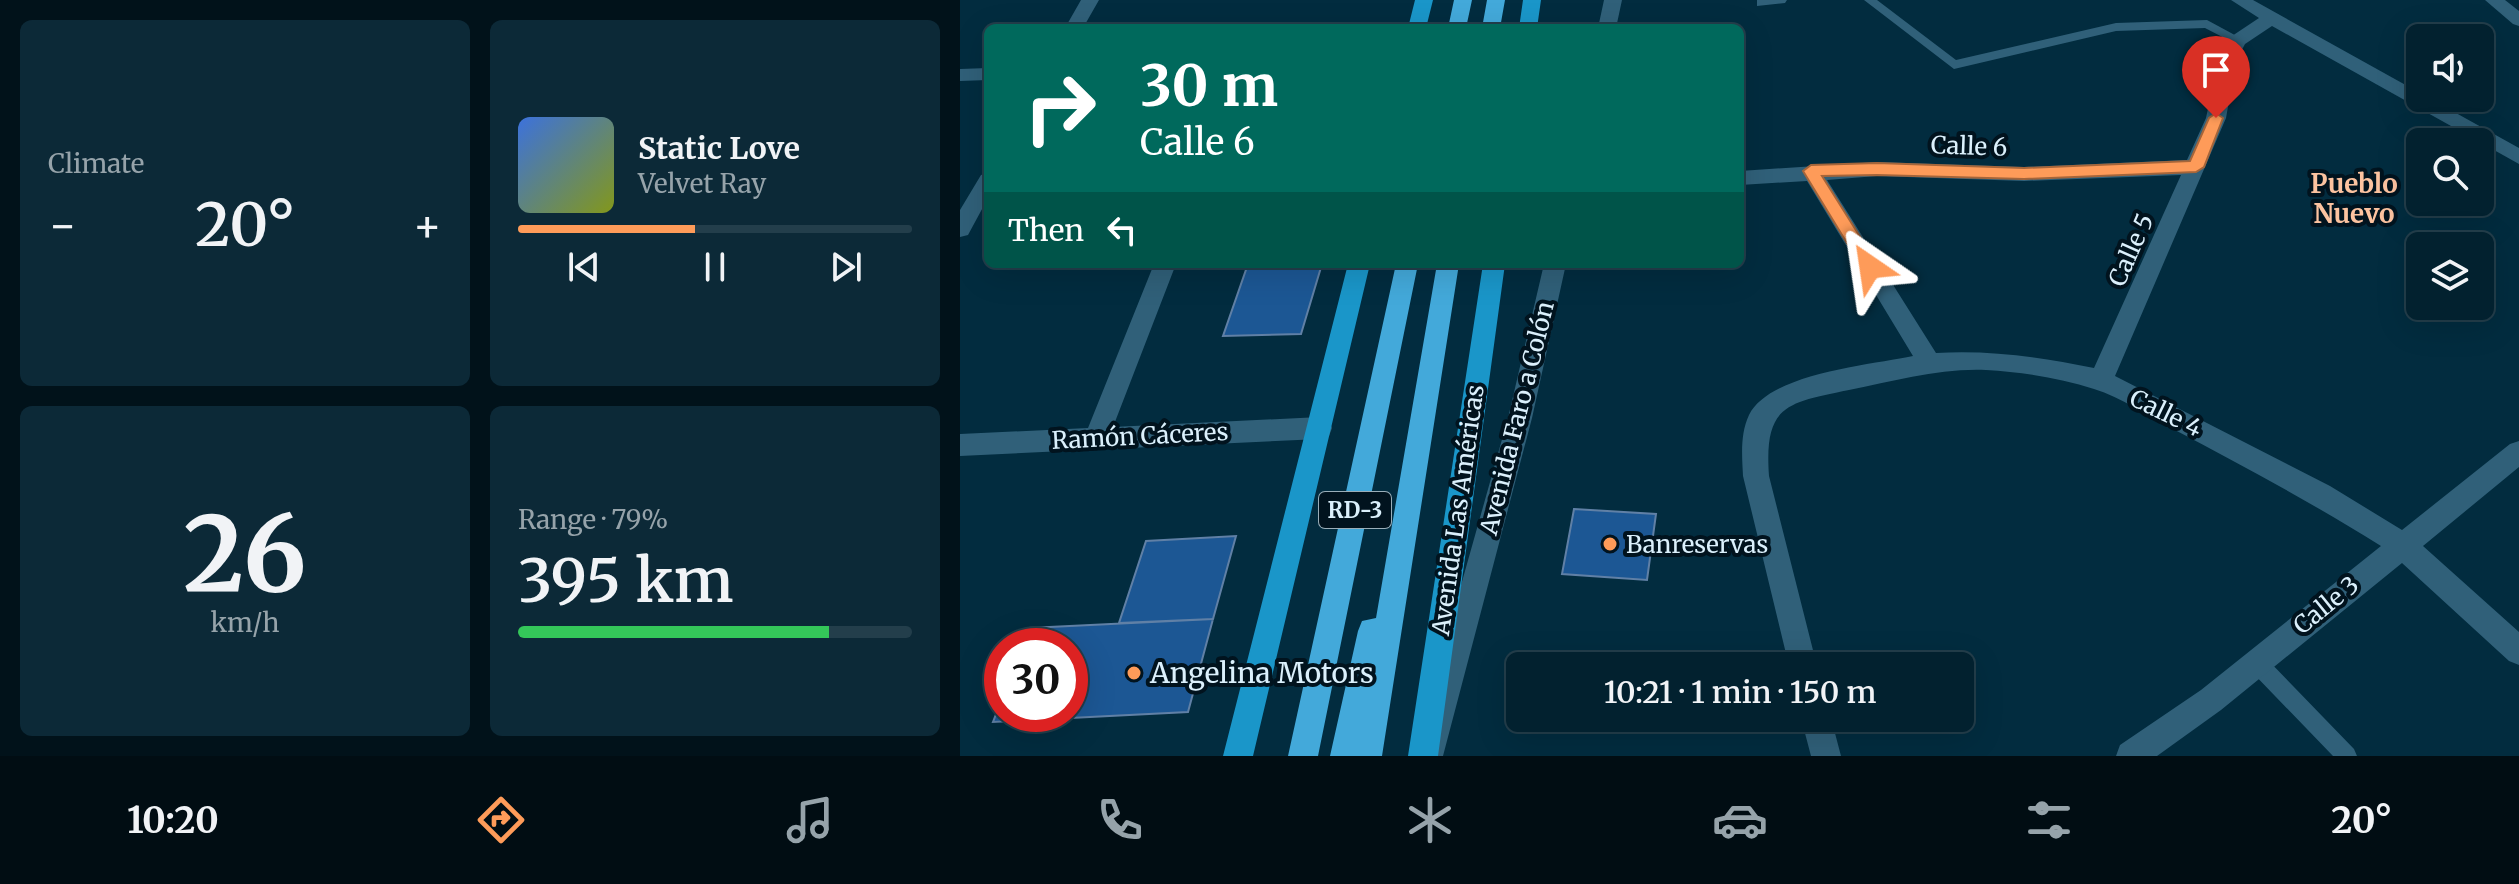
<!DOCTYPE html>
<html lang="en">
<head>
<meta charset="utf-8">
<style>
  :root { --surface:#02212f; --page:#0c2937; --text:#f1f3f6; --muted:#96a3aa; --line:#233e4b; --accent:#fe9b59 }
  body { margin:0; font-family:Merriweather,serif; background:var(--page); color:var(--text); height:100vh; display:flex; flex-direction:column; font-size:30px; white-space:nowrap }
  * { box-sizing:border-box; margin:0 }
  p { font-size:26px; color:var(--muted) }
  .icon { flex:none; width:44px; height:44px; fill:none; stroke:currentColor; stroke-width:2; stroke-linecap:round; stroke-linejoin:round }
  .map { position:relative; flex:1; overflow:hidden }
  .details { display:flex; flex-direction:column; gap:20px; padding:20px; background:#01121a; width:960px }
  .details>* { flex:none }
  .banner { position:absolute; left:24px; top:24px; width:760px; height:244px; border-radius:12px; box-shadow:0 8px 32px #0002,0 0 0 2px var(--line); background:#00695c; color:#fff; overflow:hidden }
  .controls { position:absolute; left:1446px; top:24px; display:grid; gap:16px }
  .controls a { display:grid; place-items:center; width:88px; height:88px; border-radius:12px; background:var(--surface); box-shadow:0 8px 32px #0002,0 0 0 2px var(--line); font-size:40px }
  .speed { position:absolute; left:24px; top:628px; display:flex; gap:16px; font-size:40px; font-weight:700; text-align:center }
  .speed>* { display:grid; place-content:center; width:104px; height:104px; border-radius:50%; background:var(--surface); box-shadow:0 8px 32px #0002,0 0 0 2px var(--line); line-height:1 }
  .speed .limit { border:12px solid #d22; background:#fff; color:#111 }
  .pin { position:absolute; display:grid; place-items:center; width:68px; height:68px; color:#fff; margin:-82px -34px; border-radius:50% 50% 50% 0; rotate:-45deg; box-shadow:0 0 8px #0007 }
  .pin .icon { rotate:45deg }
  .me { position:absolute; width:88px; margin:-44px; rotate:328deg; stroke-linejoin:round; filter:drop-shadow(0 0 6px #0008) }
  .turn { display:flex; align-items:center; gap:28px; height:168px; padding:0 24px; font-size:36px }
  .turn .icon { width:104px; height:104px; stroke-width:2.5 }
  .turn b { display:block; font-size:56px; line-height:68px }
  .then { display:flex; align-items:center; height:76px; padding:0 24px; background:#0003; gap:16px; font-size:30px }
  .big { font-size:60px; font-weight:600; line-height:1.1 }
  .details .tile { flex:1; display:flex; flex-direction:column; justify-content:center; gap:12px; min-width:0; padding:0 28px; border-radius:12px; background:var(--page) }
  .details .dial { align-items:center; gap:0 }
  .dial b { font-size:104px; line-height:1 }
  .song { display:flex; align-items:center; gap:24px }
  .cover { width:96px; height:96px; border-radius:12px; background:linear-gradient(135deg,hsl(220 70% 55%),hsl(70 70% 35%)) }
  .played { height:8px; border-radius:4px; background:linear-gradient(90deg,var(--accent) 45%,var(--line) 45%) }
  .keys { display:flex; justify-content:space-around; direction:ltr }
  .heat { display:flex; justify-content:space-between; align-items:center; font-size:44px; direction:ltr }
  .charge { height:12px; border-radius:6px; background:linear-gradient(90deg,#34c759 79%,var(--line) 0) }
  .details .tiles { flex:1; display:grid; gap:20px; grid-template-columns:repeat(2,1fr) }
  .trip { position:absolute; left:546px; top:652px; width:468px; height:80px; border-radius:12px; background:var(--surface); box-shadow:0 8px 32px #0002,0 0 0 2px var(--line); font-weight:600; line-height:80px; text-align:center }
  .menu { display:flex; height:128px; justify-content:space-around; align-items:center; background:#010d13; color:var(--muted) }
  .menu .icon { width:56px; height:56px }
  .menu .on { color:var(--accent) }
  .menu b { font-size:36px; color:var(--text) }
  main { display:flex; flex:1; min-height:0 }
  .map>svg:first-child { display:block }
</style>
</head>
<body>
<main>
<section class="details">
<div class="tiles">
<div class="tile"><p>Climate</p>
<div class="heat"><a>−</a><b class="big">20°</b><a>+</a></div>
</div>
<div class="tile">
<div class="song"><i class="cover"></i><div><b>Static Love</b><p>Velvet Ray</p></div></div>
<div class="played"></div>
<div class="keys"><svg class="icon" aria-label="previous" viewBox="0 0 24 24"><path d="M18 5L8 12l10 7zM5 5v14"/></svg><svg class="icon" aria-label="pause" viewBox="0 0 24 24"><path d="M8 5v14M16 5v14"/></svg><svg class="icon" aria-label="next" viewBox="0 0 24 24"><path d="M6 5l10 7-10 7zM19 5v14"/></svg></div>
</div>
<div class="tile dial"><b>26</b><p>km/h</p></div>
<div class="tile"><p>Range · 79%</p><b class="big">395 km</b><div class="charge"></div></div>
</div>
</section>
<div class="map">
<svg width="1559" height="756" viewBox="0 0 1559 756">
  <rect width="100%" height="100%" fill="#022c3f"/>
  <path fill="#1c5794" stroke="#6080a6" stroke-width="2" d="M288,264H362L341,334L263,336Z
    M614,509L696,514L687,580L602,574Z
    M276,536L253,619L159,623L186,541Z
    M253,619L228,712L33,722L42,699V714H110V646H62L69,628Z"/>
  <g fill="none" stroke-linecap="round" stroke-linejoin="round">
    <path fill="#306079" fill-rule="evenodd" d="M797,0H827L825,3L797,6Z
      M904,0H917L996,60L1156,23L1247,20L1284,40L1278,44L1274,43L1245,28L1156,31L994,69Z
      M1296,652L1303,655L1394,749L1397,756H1373L1289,669L1286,662L1289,655Z"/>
    <path fill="#306079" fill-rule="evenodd" d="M121,0H139L123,28H105Z
      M644,0H662L656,28H638Z
      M1271,0H1293L1460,93V98H1469L1559,148V164L1312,26L1285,44L1276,61L1266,118L1155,376L1370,486L1442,530L1550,444L1559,441V467L1463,546L1559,632V665L1549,661L1442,563L1261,710L1197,756H1156L1160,745L1241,690L1421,546C1354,504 1285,467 1215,430C1189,417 1161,397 1134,389C1100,378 1062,372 1026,370C980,368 934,381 889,390C826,403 804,405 809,476L857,666H829L783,476C782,456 780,434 789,415C810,373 911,365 953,356L847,181L780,185V171L917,162L1064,167L1227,160L1246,118L1258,61L1272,36L1299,18ZM1221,175L1134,368C1080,357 1031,350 976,353L867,180L917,176L1064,181Z
      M1525,0H1545L1559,11V26L1553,24Z
      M28,68V80L0,81V69Z
      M28,173V198L8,235L0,237V210L21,175Z
      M194,264H216L153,427L360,417L369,420L372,428L369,436L360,439L0,456V434L128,428Z
      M584,264H606L572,418L483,756H453L548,418Z
      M841,718H871L881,756H851Z"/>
    <path fill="#1a96c9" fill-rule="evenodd" d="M455,0H473L466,28H448Z
      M563,0H581L577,28H559Z
      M388,264H410L293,756H263Z
      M523,264H545L478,756H448Z"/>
    <path fill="#43a9da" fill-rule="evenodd" d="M494,0H512L506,28H488Z
      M527,0H545L540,28H522Z
      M436,264H458L358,756H328Z
      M477,264H499L422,756H370L398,631L402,621L416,618Z"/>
  </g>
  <path fill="#fe9b59" stroke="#a5653a" stroke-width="2" d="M1256,113L1263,118L1244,167L1236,172L1064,179L917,175L862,176L919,267L910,273L904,271L843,171L851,165L917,163L1064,168L1230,161L1249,118Z"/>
  <g fill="#fe9b59" stroke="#01131e" stroke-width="3">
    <circle cx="650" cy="544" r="8"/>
    <circle cx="174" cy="673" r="8"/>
  </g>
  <g text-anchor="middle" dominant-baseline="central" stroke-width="8" stroke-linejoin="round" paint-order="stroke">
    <rect fill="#01131e" stroke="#9aaeb9" stroke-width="2" x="359" y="492" width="72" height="36" rx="6"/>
    <g font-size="22" font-weight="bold" fill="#dbf0fc">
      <text x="395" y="510">RD-3</text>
    </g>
    <g font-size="24" fill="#dbf0fc" stroke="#01131e">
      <text transform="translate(1009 146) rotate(2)">Calle 6</text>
      <text transform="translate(1171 250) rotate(-66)">Calle 5</text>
      <text transform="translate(1206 413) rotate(26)">Calle 4</text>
      <text transform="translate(557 418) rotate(-76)">Avenida Faro a Colón</text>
      <text transform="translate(180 436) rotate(-3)">Ramón Cáceres</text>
      <text transform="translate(498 510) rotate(-82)">Avenida Las Américas</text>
      <text transform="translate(1366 605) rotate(-39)">Calle 3</text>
    </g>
    <g font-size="24" fill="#dbf0fc" stroke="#01131e" text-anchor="start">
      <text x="666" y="544">Banreservas</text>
    </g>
    <g font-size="26" font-weight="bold" fill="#fcc3a0" stroke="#01131e">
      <text x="1394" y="183">Pueblo<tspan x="1394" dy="30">Nuevo</tspan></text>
    </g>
    <g font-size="28" fill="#dbf0fc" stroke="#01131e" text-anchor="start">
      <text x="190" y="673">Angelina Motors</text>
    </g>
  </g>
</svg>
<div class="controls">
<a><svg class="icon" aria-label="sound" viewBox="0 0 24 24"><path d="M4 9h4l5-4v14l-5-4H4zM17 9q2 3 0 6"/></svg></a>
<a><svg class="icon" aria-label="search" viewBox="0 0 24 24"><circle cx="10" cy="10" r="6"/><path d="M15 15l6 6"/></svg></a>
<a><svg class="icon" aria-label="layers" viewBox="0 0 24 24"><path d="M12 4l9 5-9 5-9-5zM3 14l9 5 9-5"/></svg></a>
</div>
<div class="speed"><div class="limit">30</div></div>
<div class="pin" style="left:1256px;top:118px;background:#d93025"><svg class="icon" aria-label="arrive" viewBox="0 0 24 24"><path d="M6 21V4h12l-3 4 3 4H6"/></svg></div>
<svg class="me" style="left:910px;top:267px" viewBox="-20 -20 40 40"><path d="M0-17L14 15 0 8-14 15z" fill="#fe9b59" stroke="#fff" stroke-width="4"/></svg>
<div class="trip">10:21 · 1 min · 150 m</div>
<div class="banner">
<div class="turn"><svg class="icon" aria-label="right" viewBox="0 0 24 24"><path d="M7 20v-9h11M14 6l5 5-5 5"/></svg><div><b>30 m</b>Calle 6</div></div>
<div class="then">Then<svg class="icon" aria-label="left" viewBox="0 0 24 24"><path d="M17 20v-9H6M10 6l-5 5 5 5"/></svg></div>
</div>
</div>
</main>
<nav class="menu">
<b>10:20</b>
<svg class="icon on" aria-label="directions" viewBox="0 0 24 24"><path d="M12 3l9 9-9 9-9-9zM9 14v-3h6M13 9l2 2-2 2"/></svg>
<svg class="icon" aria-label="music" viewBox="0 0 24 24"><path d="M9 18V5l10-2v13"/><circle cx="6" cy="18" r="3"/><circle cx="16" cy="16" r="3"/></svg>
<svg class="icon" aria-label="phone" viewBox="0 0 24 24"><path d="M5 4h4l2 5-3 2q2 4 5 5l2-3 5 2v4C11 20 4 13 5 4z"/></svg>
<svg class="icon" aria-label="climate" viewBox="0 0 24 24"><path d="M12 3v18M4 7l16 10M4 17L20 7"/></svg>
<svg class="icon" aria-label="car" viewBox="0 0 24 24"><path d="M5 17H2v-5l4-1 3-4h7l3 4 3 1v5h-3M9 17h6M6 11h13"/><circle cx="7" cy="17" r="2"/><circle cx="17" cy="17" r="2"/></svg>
<svg class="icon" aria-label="filters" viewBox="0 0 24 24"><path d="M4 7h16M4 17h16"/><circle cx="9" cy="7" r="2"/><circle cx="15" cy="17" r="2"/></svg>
<b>20°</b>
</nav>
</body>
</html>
